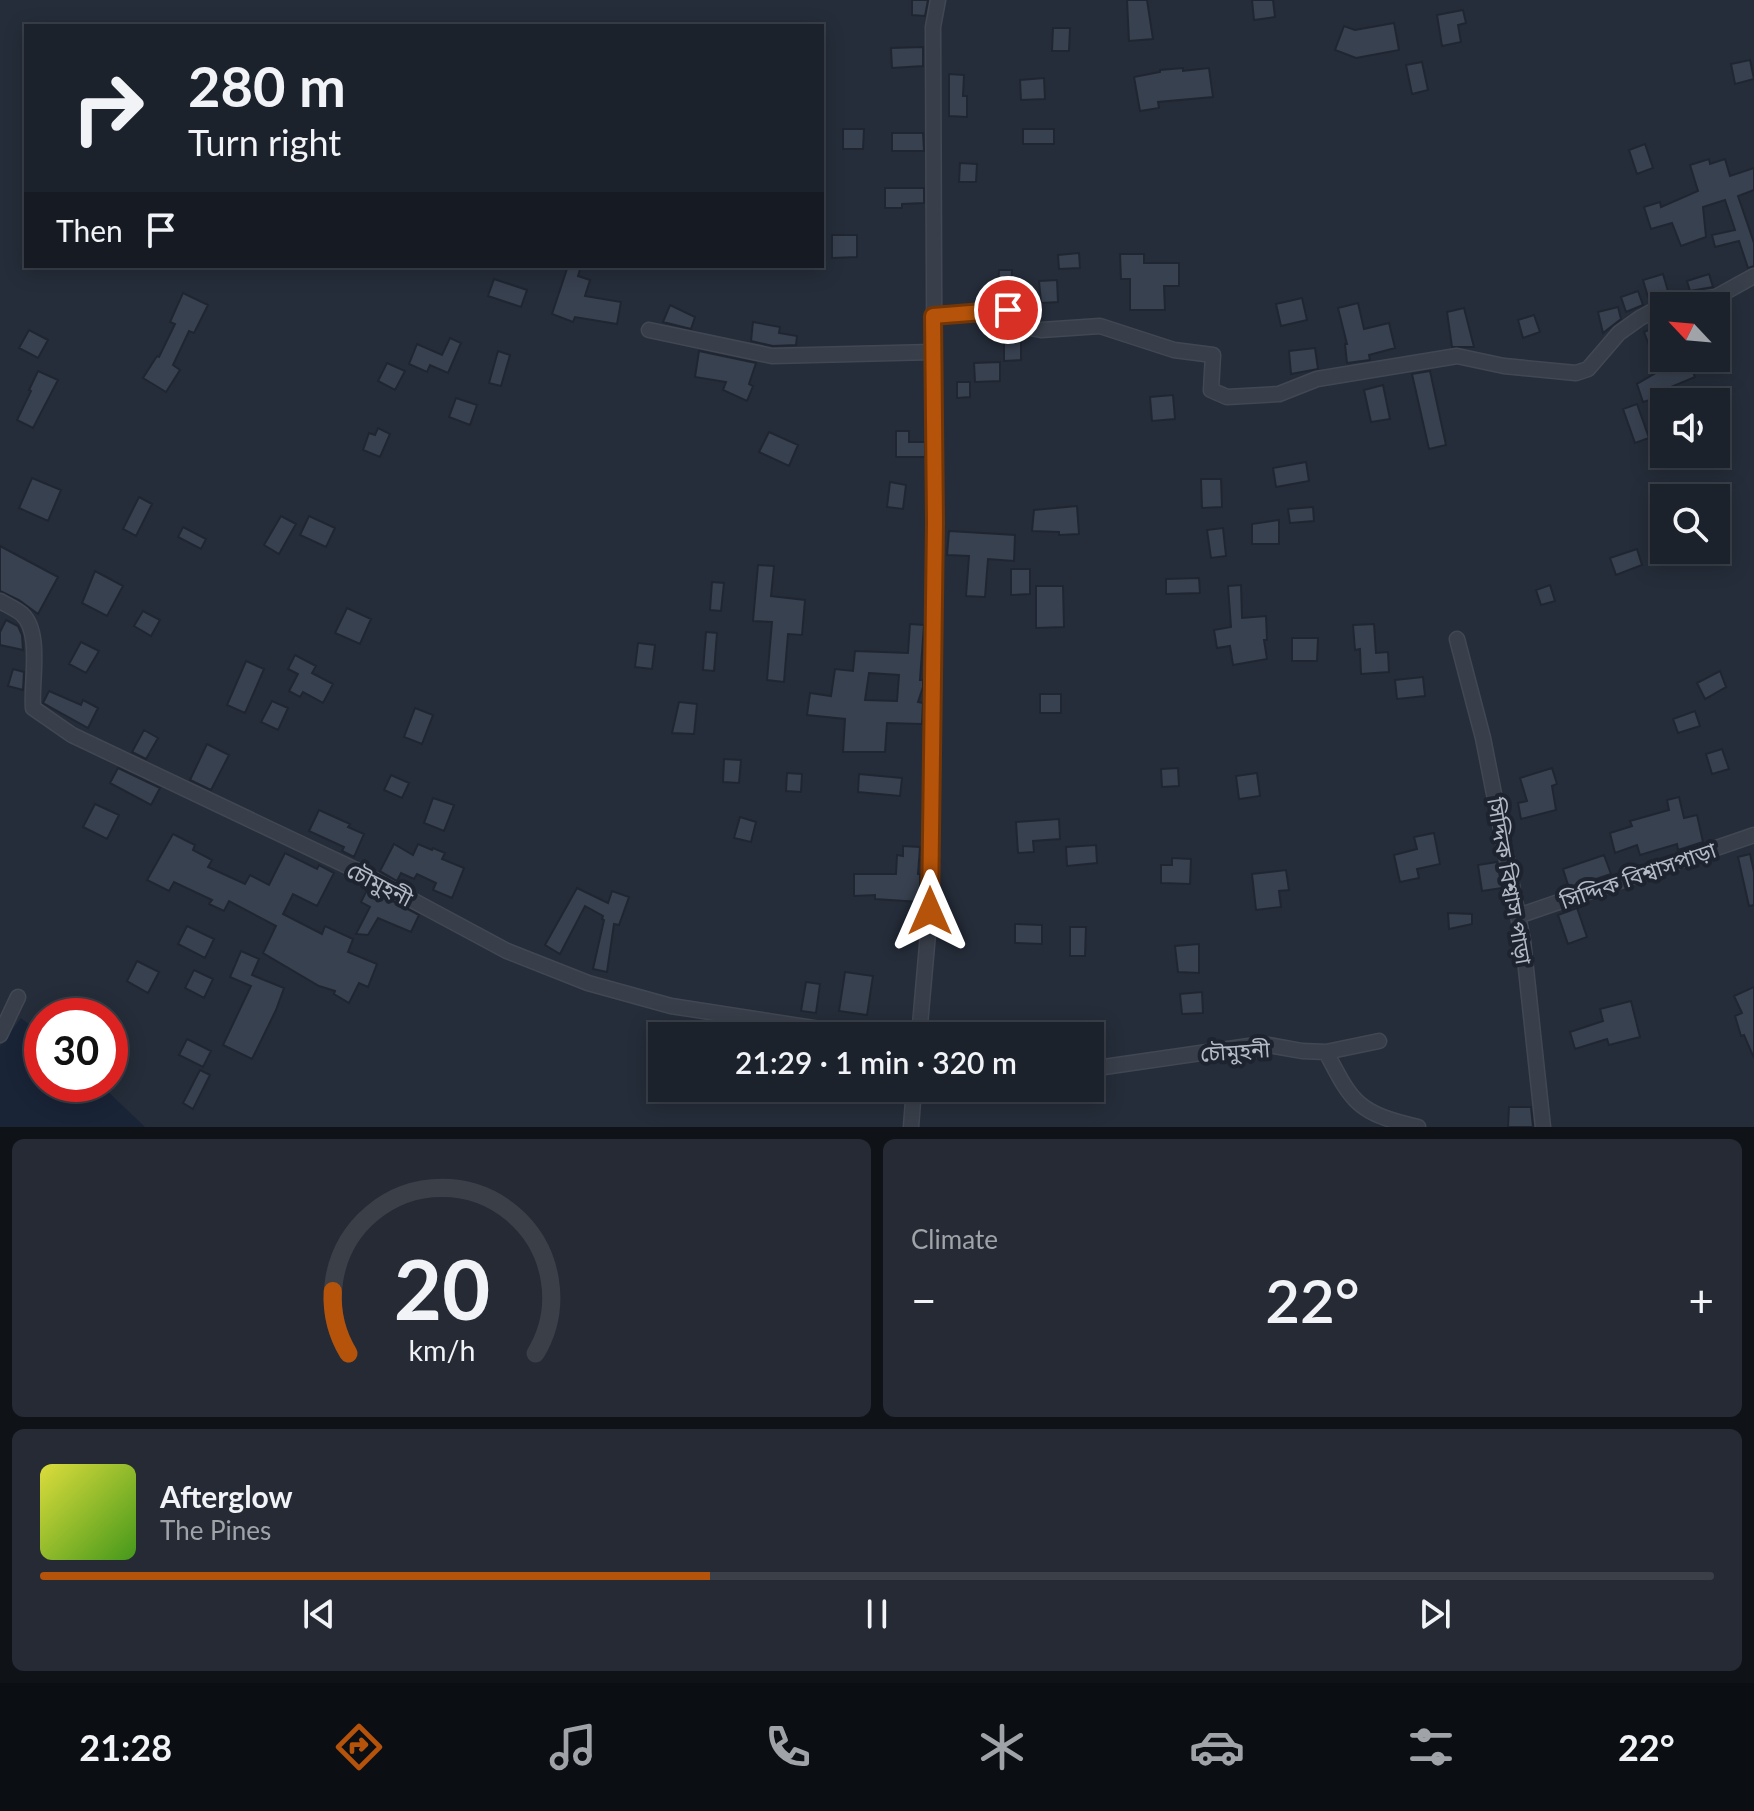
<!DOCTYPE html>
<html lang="en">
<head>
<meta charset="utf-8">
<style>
  :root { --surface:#1c222c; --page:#252a34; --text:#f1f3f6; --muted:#a0a4a9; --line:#3a3f48; --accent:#b45309 }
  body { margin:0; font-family:Lato,"Noto Sans Bengali",sans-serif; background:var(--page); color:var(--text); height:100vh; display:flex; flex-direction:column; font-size:30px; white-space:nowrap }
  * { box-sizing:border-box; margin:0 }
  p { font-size:26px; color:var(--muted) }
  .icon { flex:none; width:44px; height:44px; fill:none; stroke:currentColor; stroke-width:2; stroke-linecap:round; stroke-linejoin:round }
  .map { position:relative; height:1127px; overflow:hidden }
  .sheet { display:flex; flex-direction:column; gap:12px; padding:12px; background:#0f1318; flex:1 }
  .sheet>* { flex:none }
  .top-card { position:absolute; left:24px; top:24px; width:800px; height:244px; border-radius:0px; box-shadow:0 4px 20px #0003,0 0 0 2px var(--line); background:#1c222c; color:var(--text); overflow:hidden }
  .needle { width:52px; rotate:296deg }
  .buttons { position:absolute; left:1650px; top:292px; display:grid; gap:16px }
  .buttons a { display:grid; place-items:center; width:80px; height:80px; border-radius:0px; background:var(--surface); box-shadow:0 4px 20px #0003,0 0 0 2px var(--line); font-size:40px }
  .speed { position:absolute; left:24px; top:998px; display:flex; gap:16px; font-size:40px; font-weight:700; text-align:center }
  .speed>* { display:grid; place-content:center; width:104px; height:104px; border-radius:50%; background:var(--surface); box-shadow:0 4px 20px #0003,0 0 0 2px var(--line); line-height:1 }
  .speed .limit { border:12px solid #d22; background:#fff; color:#111 }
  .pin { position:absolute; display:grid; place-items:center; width:68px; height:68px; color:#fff; margin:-34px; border:4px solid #fff; border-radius:50%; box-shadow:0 2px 8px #0007 }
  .me { position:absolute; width:88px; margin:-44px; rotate:0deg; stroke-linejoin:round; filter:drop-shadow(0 0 6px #0008) }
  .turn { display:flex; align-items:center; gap:28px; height:168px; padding:0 32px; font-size:36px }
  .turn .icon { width:104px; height:104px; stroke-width:2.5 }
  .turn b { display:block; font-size:56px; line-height:68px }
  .then { display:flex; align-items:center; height:76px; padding:0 32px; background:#0003; gap:16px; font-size:30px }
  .big { font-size:60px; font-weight:600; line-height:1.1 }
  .sheet .card { flex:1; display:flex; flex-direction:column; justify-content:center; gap:12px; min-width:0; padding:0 28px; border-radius:12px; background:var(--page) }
  .sheet .dial { align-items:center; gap:0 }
  .dial svg { height:208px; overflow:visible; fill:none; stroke:var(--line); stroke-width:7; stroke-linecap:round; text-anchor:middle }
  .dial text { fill:var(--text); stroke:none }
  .song { display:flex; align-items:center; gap:24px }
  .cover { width:96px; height:96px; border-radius:12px; background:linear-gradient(135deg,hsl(60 70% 55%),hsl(100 70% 35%)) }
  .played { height:8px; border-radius:4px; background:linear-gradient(90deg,var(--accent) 40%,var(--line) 40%) }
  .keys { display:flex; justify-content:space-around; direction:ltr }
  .heat { display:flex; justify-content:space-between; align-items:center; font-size:44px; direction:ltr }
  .sheet .tiles { flex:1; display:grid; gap:12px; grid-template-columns:1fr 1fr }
  .card:last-child { grid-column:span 2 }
  .trip { position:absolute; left:648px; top:1022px; width:456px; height:80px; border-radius:0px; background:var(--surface); box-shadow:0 4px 20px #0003,0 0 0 2px var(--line); font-weight:600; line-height:80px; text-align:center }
  .menu { display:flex; height:128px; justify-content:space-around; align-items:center; background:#0b0e12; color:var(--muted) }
  .menu .icon { width:56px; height:56px }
  .menu .current { color:var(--accent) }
  .menu b { font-size:36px; color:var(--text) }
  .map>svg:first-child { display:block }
</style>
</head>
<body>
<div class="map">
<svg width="1754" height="1127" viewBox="0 0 1754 1127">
  <rect width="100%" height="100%" fill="#252d3a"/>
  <path fill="#192437" d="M21,1018L42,1035V1084H100L145,1127H0V1046Z"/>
  <path fill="#384150" stroke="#202631" stroke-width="2" fill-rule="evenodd" d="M912,0H928L925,16L912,15Z
    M1127,0H1147L1153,39L1129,41Z
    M1252,0H1273L1275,17L1254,20Z
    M1463,10L1466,23L1458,25L1461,42L1442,46L1437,15Z
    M1394,23L1399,50L1356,58L1335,50L1344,26L1355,30Z
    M1053,28H1070L1069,51H1052Z
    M923,47V66L892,68L891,48Z
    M1750,60L1754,79L1735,84L1731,64Z
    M1422,62L1428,90L1412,94L1406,65Z
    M1183,68V71L1209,68L1213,97L1158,102L1159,108L1140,111L1134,77L1160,72V70Z
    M949,74L964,75L963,96H967V117L949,116Z
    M1044,78L1045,99L1021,100L1020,80Z
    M843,129H864L863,149H843Z
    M1023,129H1054V144H1023Z
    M892,133H923L924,151H892Z
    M1645,144L1653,168L1637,174L1629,150Z
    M1709,159L1710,164L1725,159L1730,176L1754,168V190L1738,196L1754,243V266L1748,268L1739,241L1715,247L1712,235L1735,230L1725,200L1703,207L1706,237L1681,246L1672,223L1651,229L1644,207L1660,202L1661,207L1698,191L1690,165Z
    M960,163L977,164L976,182H959Z
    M885,188H924V203L902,204V208H885Z
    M832,235H857V257L832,258Z
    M1079,253L1080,268L1059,269L1058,255Z
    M1120,254H1144V263H1179V286H1164L1165,310H1130V279H1121Z
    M568,266H581L578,276L590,280L585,296L621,302L617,324L575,317L573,322L552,314Z
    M999,270H1012L1011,301H997Z
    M1663,274L1668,291L1648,297L1643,280Z
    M1709,274L1713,287L1690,291L1687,281Z
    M494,279L527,290L521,307L488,296Z
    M1057,280L1058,302L1041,303L1039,281Z
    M1638,291L1643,305L1626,312L1621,297Z
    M183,293L208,305L194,333L189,331L173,365L180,370L166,392L143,378L157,356L159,357L175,324L170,322Z
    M1302,298L1307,320L1281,326L1276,304Z
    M1358,303L1364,329L1389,323L1395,348L1369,355L1370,360L1347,363L1345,344H1347L1338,308Z
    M670,305L695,317L691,329L663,322Z
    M1618,307L1621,319L1603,333L1598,312Z
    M1464,308L1474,347H1452L1447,312Z
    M1534,315L1540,332L1523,338L1518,320Z
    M753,322L780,327L779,333L797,336L796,345L773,346L751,341Z
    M1664,323V371L1688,360L1695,377L1659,392L1660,397L1643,402L1637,384L1659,371L1644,332Z
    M29,330L48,340L38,358L19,348Z
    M1004,330L1021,336V360L1004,361Z
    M450,338L461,343L448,373L430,365L427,372L409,364L417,344L442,355Z
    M1315,348L1318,369L1291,374L1289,351Z
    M498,351L510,355L501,386L489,383Z
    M699,351L756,363L749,384L753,386L747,401L723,390L726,382L695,377Z
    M1000,362V381L975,382L974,363Z
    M387,363L405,371L395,390L378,381Z
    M38,371L58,380L33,428L17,420L31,391L29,390Z
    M1430,371L1446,445L1429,449L1412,374Z
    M957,382H970V397L957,398Z
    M1383,385L1390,419L1371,422L1364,390Z
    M1173,395L1175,419L1152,421L1150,397Z
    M456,398L477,405L470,425L449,417Z
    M1637,404L1649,438L1635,443L1623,409Z
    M378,428L390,434L380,457L363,450L369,433L375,435Z
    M896,431H909V442H925V457H896Z
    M769,432L798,445L789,466L759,452Z
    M1306,462L1309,481L1276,487L1273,468Z
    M32,478L61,490L48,521L19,508Z
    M1201,479H1221L1222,507L1202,508Z
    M890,482L906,485L903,509L887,507Z
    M139,497L152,504L136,536L123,529Z
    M1077,506L1079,534L1059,535V532L1032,531L1034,510Z
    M1313,507L1314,521L1290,523L1288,509Z
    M281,516L296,524L279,554L264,545Z
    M309,516L335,528L326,547L300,535Z
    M1279,520V544H1252V524Z
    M183,527L206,539L201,549L178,537Z
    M1223,528L1226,556L1211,558L1207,530Z
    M949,531L1015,535L1014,561L988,559L985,597L966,596L969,556L947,555Z
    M0,546L58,577L38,614L19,600L0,591Z
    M1637,549L1642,565L1616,575L1610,558Z
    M758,565L774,566L771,596L805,600L802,635L788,634L784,682L767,680L772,622L753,621Z
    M1011,569H1030V594L1011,595Z
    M95,571L123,586L107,616L82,603Z
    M1199,578L1200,593L1166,594V579Z
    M712,582L724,583L721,611L710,610Z
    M1241,585L1242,618L1266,616L1267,640H1264L1267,659L1233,665L1230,646L1217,648L1214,630L1231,627L1228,586Z
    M1550,585L1555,601L1541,605L1536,590Z
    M1036,586H1063L1064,627L1036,628Z
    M347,608L371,619L360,644L335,633Z
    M143,611L160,620L151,636L134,626Z
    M6,620L18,626L22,635L23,650L0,645V632Z
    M910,624L924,625L920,680H923V687L918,702L923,703L922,724L887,723L885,752H843L845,719L807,715L810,693L831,696L835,669L853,671L855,651L908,653ZM869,673L899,675L897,701L865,700Z
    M1374,624L1376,653L1388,652L1389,672L1361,674L1360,649L1355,650L1353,625Z
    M706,632L717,633L714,671L703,670Z
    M1292,638H1318L1317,661H1292Z
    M81,642L99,651L86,673L69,664Z
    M638,643L655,645L652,669L635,667Z
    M295,655L316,666L312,673L333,684L323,703L303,692L300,697L289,691L298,674L288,669Z
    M246,661L264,669L245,713L227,705Z
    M13,669L24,672L23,690L8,686Z
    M1720,671L1726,687L1705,699L1697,683Z
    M1423,677L1425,696L1397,699L1395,680Z
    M49,691L81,705L83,700L98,708L88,728L43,703Z
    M1040,694H1061V713H1040Z
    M272,701L288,708L278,730L261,722Z
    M679,702L697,704L694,734L672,733Z
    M415,708L433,715L422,744L404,737Z
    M1695,711L1700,726L1678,733L1673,719Z
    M144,730L158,738L146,759L132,752Z
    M207,744L229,755L211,790L190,780Z
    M1722,749L1729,769L1712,774L1706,754Z
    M724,759L741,760L739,783L723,782Z
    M118,768L160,788L151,805L110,783Z
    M1178,768L1179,786L1162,787L1161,769Z
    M1552,768L1557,784L1552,786L1556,810L1521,819L1518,803L1527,801L1520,778Z
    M787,773L802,774L801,792L786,791Z
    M1257,773L1260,796L1239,799L1236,776Z
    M859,774L902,778L900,796L858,792Z
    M391,775L409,783L402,798L384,790Z
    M1679,797L1684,818L1697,815L1703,842L1678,850L1677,844L1640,855L1637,845L1615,853L1610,833L1632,826L1630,821L1669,810L1667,800Z
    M433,798L454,805L444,831L424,823Z
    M95,804L119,815L107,839L83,827Z
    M319,810L350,824L348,827L364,834L354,857L342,851L344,847L309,831Z
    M740,817L756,822L751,842L734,838Z
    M1059,819L1060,839L1033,841L1034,852L1018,853L1016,822Z
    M1434,833L1440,864L1417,869L1419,878L1400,882L1394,855L1417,849L1414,837Z
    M173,834L195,845L193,850L212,860L208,867L245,884L250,875L269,885L285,853L317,869L319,865L334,873L317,906L293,894L283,914L322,934L325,926L353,939L348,952L377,964L368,987L359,983L349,1003L334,994L335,991L319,986L263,953L276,926L229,901L224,911L209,904L212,900L174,882L169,891L147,880Z
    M394,844L413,855L418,844L432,850L433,848L445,853L442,859L464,868L452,898L433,890L436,883L417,874L414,879L401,873L397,881L380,871Z
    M1096,845L1097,863L1067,866L1066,847Z
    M903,846L920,847L918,874H920V902L875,899V895L854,896V874H896L897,855L903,856Z
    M1750,854L1754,872V905L1749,906L1738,857Z
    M1604,855L1611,874L1569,888L1563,869Z
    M1172,858L1191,859L1190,884L1161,883V865H1172Z
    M1497,862L1502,888L1482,891L1478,865Z
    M1286,870L1289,890L1279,891L1281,907L1256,910L1252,874Z
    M368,888L419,915L411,932L378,918L368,935L356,934L370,907L361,902Z
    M577,888L608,903L612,891L629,897L619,925L614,924L607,972L593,969L604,920L602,919L603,916L585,906L560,954L545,945Z
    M1577,908L1587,937L1568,944L1558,915Z
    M1448,913L1472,914V924L1449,929Z
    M1015,924L1042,925V944L1015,943Z
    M187,926L214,939L205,958L178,944Z
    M1070,927H1086L1085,956H1070Z
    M1199,944V973L1178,972L1175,946Z
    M241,951L259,959L252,975L284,988L276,1010L252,1059L223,1045L251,986L230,977Z
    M137,961L159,972L148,993L127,981Z
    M194,970L213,979L204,998L185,988Z
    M845,972L873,976L867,1015L839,1011Z
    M806,982L820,984L816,1013L801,1011Z
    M1754,987V1058L1744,1035L1741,1036L1735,1016L1742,1013L1734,996Z
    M1202,992L1203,1013L1182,1014L1180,994Z
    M1631,1001L1640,1037L1609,1045L1607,1039L1575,1049L1570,1032L1603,1021L1600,1009Z
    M187,1039L211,1051L203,1067L179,1055Z
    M200,1070L210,1075L193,1109L183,1103Z
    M1509,1107H1531L1533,1127H1508Z"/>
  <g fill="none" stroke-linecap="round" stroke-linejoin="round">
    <defs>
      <path id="street" d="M933,316L1008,310L1016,325L1041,330L1100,326L1174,350L1213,355L1211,390L1227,397L1279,394L1317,379L1457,356L1504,366L1576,373L1588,369L1619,333L1640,318L1666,304L1716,297L1754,276
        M649,330L772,356L933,352
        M0,601C7,605 16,609 22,614C42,632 31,681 33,708L72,735L358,871L507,951L588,983L671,1006L865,1036
        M1457,639L1483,738L1523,941L1543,1127
        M1518,916L1754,835
        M0,1035L18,997
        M919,1036L930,911L935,523L933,27L938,0
        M1326,1052C1353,1104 1358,1113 1418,1127
        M1090,1069L1263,1044L1302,1051L1326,1052L1379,1041
        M911,1127L914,1088"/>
    </defs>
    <use href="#street" stroke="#424853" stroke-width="17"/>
    <use href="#street" stroke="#393f4a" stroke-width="14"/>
  </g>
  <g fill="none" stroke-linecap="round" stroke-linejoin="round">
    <defs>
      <path id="route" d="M930,911L935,523L933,316L1008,310"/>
    </defs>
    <use href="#route" stroke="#753606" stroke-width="20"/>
    <use href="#route" stroke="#b45309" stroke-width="14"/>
  </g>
  <g text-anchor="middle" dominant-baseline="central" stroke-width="8" stroke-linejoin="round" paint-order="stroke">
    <g font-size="22" fill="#b4bac6" stroke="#1e242f">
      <text transform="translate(1638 875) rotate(-19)">সিদ্দিক বিশ্বাসপাড়া</text>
      <text transform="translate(1510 881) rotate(80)">সিদ্দিক বিশ্বাস পাড়া</text>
      <text transform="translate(380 884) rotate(27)">চৌমুহনী</text>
      <text transform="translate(1235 1051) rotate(-4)">চৌমুহনী</text>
    </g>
  </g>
</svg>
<div class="buttons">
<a><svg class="needle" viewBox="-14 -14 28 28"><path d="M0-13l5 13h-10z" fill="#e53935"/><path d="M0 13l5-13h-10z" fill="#a0a4a9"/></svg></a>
<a><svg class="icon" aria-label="sound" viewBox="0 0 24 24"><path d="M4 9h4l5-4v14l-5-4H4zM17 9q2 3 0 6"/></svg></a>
<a><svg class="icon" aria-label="search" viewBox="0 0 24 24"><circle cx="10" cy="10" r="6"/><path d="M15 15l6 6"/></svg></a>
</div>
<div class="speed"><div class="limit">30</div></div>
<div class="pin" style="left:1008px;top:310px;background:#d93025"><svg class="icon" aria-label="arrive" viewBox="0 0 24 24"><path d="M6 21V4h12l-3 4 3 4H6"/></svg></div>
<svg class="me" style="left:930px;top:911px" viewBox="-20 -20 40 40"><path d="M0-17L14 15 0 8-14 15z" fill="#b45309" stroke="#fff" stroke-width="4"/></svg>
<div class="trip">21:29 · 1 min · 320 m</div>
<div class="top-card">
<div class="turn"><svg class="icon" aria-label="right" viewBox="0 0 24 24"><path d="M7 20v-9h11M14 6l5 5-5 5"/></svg><div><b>280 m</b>Turn right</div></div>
<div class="then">Then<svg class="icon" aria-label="arrive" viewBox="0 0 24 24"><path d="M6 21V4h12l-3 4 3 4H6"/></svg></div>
</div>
</div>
<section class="sheet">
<div class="tiles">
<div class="card dial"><svg viewBox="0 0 100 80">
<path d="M14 69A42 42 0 1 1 86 69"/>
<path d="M14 69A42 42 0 0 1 8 45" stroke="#b45309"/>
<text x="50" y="56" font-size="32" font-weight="700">20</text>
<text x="50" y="72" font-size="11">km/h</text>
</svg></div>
<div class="card"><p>Climate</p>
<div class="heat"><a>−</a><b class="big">22°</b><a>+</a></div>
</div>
<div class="card">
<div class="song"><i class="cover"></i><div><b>Afterglow</b><p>The Pines</p></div></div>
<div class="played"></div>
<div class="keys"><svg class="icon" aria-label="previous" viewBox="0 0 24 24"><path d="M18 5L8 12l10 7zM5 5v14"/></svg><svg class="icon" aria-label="pause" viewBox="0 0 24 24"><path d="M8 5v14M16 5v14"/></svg><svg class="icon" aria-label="next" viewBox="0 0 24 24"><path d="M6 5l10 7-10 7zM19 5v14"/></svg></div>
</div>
</div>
</section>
<nav class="menu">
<b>21:28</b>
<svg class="icon current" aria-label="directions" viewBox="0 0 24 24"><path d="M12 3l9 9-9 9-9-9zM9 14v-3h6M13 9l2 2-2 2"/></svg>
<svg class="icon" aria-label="music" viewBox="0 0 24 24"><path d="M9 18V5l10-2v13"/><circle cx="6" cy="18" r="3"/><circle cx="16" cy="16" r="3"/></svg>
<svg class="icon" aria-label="phone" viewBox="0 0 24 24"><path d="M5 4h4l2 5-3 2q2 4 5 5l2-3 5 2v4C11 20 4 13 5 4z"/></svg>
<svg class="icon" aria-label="climate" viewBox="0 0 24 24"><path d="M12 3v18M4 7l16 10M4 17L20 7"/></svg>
<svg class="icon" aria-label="car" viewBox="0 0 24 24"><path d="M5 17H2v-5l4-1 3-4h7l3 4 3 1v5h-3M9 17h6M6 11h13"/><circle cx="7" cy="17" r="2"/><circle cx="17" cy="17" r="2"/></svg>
<svg class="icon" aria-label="filters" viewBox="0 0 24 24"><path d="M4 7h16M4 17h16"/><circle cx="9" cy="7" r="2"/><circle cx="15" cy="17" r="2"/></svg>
<b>22°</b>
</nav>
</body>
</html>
